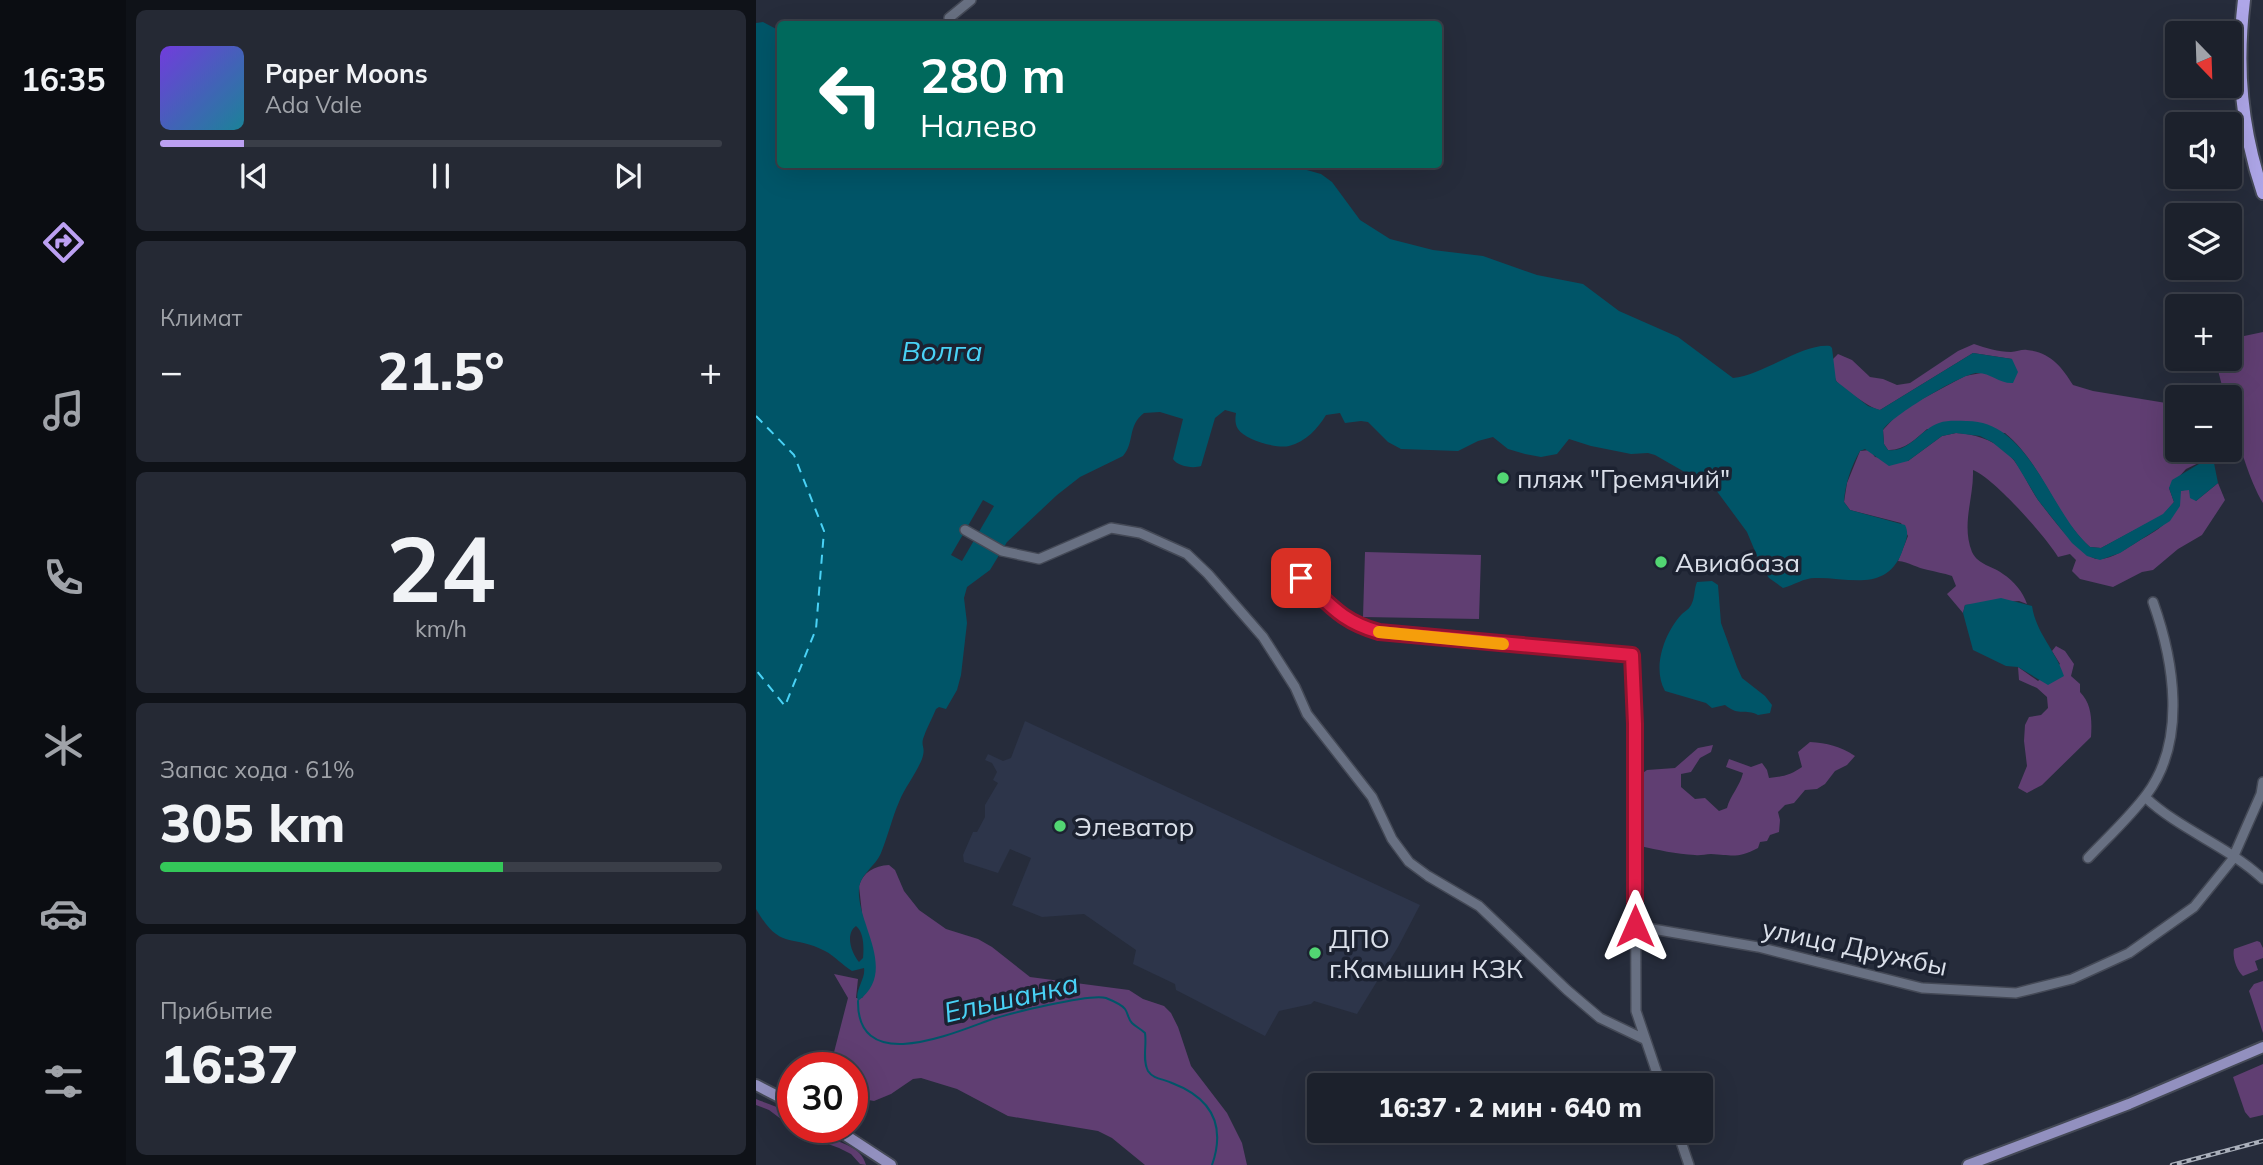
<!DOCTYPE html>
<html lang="ru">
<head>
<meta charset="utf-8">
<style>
  :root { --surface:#1c212c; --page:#252934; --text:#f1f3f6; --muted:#a0a3a9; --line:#3a3e48; --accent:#bca0f2 }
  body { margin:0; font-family:Mulish,sans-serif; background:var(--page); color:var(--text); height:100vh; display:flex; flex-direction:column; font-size:26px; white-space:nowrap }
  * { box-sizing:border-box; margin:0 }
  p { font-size:23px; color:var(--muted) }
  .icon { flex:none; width:38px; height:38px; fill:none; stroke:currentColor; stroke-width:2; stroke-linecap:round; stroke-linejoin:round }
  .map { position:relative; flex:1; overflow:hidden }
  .drawer { display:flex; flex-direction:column; gap:10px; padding:10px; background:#0f1218; width:630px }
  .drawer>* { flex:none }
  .top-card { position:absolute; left:21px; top:21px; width:665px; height:147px; border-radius:7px; box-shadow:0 7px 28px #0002,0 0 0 2px var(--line); background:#00695c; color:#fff; overflow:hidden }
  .needle { width:46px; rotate:157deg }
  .buttons { position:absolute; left:1409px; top:21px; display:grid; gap:14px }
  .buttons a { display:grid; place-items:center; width:77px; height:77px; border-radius:7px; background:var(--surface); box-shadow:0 7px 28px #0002,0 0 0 2px var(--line); font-size:35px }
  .speed { position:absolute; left:21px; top:1052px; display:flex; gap:14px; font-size:35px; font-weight:700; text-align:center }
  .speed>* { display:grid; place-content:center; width:91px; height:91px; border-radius:50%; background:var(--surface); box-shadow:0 7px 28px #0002,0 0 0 2px var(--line); line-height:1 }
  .speed .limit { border:10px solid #d22; background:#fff; color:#111 }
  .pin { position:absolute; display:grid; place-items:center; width:60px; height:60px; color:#fff; margin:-30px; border-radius:14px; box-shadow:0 4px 10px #0006 }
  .me { position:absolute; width:77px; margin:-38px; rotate:0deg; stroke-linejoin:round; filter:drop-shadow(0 0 5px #0008) }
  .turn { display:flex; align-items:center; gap:24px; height:147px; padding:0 28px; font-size:32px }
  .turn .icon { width:91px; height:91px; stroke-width:2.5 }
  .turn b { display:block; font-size:49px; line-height:60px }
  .big { font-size:52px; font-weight:800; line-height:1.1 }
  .drawer .tile { flex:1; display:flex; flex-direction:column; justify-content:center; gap:10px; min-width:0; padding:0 24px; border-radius:10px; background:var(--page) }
  .drawer .dial { align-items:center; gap:0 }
  .dial b { font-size:91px; line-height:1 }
  .song { display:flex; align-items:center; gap:21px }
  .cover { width:84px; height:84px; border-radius:10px; background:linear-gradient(135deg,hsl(260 70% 55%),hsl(190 70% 35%)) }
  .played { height:7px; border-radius:4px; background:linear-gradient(90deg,var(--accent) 15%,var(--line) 15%) }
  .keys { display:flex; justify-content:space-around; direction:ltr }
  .heat { display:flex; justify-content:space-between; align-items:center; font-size:38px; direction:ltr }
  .charge { height:10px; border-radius:5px; background:linear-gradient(90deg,#34c759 61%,var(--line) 0) }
  .trip { position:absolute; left:551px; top:1073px; width:406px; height:70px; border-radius:7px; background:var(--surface); box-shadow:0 7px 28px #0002,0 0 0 2px var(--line); font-weight:800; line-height:70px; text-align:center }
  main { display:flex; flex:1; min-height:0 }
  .tab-bar { display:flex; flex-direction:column; width:126px; justify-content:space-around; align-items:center; background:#0b0d12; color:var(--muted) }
  .tab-bar .icon { width:49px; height:49px }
  .tab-bar .on { color:var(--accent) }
  .tab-bar b { font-size:32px; color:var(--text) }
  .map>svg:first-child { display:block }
</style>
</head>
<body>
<main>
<nav class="tab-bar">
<b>16:35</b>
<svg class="icon on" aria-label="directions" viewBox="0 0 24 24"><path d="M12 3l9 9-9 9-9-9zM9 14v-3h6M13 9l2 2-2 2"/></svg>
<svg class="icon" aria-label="music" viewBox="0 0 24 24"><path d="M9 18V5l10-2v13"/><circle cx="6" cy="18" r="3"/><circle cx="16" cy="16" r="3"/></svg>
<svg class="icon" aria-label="phone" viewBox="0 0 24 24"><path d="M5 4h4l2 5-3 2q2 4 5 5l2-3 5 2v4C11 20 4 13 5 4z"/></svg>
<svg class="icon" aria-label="climate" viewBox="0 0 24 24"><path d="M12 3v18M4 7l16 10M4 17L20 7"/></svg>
<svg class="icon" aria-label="car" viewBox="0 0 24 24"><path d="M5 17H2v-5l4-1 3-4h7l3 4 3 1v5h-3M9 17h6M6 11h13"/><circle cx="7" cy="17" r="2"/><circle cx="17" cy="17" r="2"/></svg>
<svg class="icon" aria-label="filters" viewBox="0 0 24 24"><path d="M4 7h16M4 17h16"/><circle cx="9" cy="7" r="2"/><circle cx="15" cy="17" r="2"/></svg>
</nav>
<section class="drawer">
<div class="tile">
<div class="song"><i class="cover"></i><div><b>Paper Moons</b><p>Ada Vale</p></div></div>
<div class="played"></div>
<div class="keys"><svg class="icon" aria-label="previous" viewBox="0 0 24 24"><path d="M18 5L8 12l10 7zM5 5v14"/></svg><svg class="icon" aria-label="pause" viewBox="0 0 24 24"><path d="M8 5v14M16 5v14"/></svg><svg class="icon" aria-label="next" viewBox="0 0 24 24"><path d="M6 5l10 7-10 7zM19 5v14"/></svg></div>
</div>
<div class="tile"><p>Климат</p>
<div class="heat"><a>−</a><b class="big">21.5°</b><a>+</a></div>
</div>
<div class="tile dial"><b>24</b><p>km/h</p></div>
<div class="tile"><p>Запас хода · 61%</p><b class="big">305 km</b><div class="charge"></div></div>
<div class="tile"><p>Прибытие</p><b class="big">16:37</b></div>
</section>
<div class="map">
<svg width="1507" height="1165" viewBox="0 0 1507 1165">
  <rect width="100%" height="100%" fill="#262c3b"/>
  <path fill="#2d354a" d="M269,721L664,905L642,947L601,1014L558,1001L555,1004L523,1011L509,1036L420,990L419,984L377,964L380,950L328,914L286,917L256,905L275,858L254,849L242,873L208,862L207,855L217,832H221L229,817V805L242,783L237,780L241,772L236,763L229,760L232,754L247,761L255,758Z"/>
  <path fill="#603e72" d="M1507,332V503C1494,483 1474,421 1474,397H1469L1459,359H1474V339Z
    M1218,344C1230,348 1242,352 1255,352C1261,352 1266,349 1271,350C1294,352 1306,367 1317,385L1337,391L1410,403L1421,408V450H1449L1453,458L1430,469L1413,488L1418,502L1407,515L1345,548L1334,547C1298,515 1287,464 1249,433L1171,429C1160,439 1147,451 1132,450L1128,444L1127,430L1139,417L1153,406L1209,376L1225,373L1256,359L1217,353L1124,410C1117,410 1086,388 1081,382C1077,376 1077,367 1076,360L1082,354L1096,360L1114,377L1127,379L1141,385L1154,383L1202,351Z
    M1200,433C1218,434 1235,439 1249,451C1265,465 1271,484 1282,500C1293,514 1326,559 1342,559C1355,560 1371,548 1381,542C1407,527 1417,522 1424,491L1433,489L1440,501L1462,483L1469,500L1446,535L1422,549L1397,570L1386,572L1357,587L1324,579L1316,571L1320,560L1314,554L1302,557C1289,536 1239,479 1217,470C1218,498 1205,524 1216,552C1222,565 1237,566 1247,574C1258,581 1267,592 1271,604L1263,601L1209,605L1207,613L1191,594L1200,586L1196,576C1187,573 1180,572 1172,570C1161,568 1153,562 1142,561L1152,536L1145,523L1094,510L1088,502L1091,483L1104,451L1114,450L1119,457L1152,461L1186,436Z
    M609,552L725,555L723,619L607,617Z
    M1300,646L1309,651L1318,664L1315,676L1324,684V692C1336,704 1336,721 1335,737L1286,785L1271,793L1262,788L1271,766L1268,741L1269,725L1273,717L1285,715L1292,708L1291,697L1281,688L1263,680L1262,667L1282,681L1304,664L1296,651Z
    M1054,742C1071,743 1084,746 1099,756L1091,765L1079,771L1069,784L1061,789L1049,790L1038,803L1029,805L1022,812L1024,820L1023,832L1014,835L1011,841L1004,842L1002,848C981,859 976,855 955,854C949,854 944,856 939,855C920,854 902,850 884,846V775L891,770L919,768L942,748L957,745L955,752L944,758L935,772L925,774V787L939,799L949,798L963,811L971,808C974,796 984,786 987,773L970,767L973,759L995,767L1006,763L1011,770L1013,778C1025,777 1035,775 1046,767L1042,752Z
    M133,865L139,870L148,891L163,910L190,929L222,939L236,947L274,977L373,990L387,999L408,1006L415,1013L422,1027L435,1066L471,1113L486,1143L491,1165H389L356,1138L342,1131L252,1116L201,1089L165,1078L157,1079L135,1094L118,1101L107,1099L96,1092V1068L80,1067L76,1060L92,998L78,974L102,979L100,998H106L114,986L103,886C107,872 118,866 133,865Z
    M1501,941L1504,942L1507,948V958L1499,961L1502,970L1487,976C1481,971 1476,957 1478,949Z
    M1507,981V1033L1493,991L1498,984Z
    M1507,1064V1115L1494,1118L1489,1112L1477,1077Z
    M0,1099C14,1105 25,1106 37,1118V1127C50,1127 57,1133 69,1137C85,1143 105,1146 110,1165L104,1164L95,1154L83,1148L45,1134L13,1110L0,1105Z"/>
  <path fill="#005568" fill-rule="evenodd" d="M7,22L24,31V164L533,165L565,174L576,182L604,220L634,239L677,250L727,256L781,275L827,284L863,311L922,337L977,378C1006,376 1046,343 1074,346L1076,348L1080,381L1112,406L1124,410L1217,353L1256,359L1262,372L1257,383C1244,384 1233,372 1221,373C1207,373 1135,416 1127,430L1128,444L1132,450C1153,453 1165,429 1183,423C1191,420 1202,421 1210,421C1274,420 1293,511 1334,547L1345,548L1407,514L1418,502L1413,488L1416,480L1453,458L1458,463L1462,483L1440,501L1434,498L1433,490L1425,491L1424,506L1414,521L1364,553L1344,560L1331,556L1316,543L1282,500L1258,460L1236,442L1224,436L1200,433L1186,436L1152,461L1133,466L1109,449L1104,451C1095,466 1089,485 1088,502L1094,510L1149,525C1154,535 1149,542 1146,552C1130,593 1092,577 1059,578C1048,578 1038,585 1027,588L1013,578L1006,568L991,532L960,490L899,455L892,453L875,454L835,446L813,439L801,454L785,457L769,454L752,449L737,437L722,441L702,451L645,449L632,442L612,422L605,421L589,423L584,413L570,415C562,428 550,442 533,446C521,449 489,440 482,429C479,424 479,419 480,413L469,410L459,418L445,466C437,469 421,466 417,459L427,419L404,412L388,413C371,426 379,442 367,456L324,477L301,495L251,542L234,570L211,587L208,598L211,623L205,675L201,690L190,709L183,707L180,709C176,719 170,729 167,739C165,747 170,747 166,759C160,774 149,787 143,802C136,818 132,836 125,853C119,867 104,874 103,889C100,923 143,971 102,1001C98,991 110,979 108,968L96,971C86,965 79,956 69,951C34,933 25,952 0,909V23ZM100,926C108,932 108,948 107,958L103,962C95,952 89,934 100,926Z
    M956,581L962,585L965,623L981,667L986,678L1009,696L1016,705L1014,713L1002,715C989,708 984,717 969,705L956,708L950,703L909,691C896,668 908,634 925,615C929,611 934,609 936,603C939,596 938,589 941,582Z
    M1245,598L1276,606C1280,633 1300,651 1308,676L1292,685L1262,667L1250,666L1217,650L1207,613L1209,605Z"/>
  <path fill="#262c3b" d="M227,500L238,506L206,561L195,555Z"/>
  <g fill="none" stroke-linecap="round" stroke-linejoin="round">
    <path stroke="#005568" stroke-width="2" d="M102,1001C101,1074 193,1035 231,1021C250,1014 335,993 350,998C355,1000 366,1005 369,1009C372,1013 372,1019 376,1023C380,1027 385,1029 389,1033C391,1045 386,1060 392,1071C397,1079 408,1079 416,1083C455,1098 470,1125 456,1165"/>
    <path stroke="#49d2f6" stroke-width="2" stroke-dasharray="9 7" stroke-linecap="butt" d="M0,416L38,455L68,531L60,629L29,706L0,670"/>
    <defs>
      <path id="minor" d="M193,18L215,0
        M209,530L246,551L283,559L355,528L384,533L431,554L452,574L507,637L539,687L551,714L616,797L636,839L653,862L672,876L723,906L811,990L844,1018L888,1039
        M545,577C573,603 584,621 623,632L876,655L879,725L880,1011L905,1085
        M1389,797C1424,830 1472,846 1507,879
        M1332,858C1352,837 1374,817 1391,794C1431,740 1418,661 1397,602
        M879,926L1002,947L1166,988L1260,993L1316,979L1373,953L1438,907L1476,860L1505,794L1507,782
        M921,1130L933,1165"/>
      <path id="major" d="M0,1085L37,1104
        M77,1127L135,1165
        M1212,1165L1373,1104L1507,1047"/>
      <path id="highway" d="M1488,0C1480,68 1485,128 1507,193"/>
    </defs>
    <use href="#minor" stroke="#444956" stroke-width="12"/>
    <use href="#major" stroke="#444956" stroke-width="14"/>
    <use href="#highway" stroke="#444956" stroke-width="16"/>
    <use href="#minor" stroke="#687082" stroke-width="9"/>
    <use href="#major" stroke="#9290bf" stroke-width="10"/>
    <use href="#highway" stroke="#aea6e8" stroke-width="12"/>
    <defs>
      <path id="rail" d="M1416,1165L1507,1141"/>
    </defs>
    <use href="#rail" stroke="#aab0bb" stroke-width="4.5"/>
    <use href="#rail" stroke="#1c2231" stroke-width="2" stroke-dasharray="5" stroke-linecap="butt"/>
  </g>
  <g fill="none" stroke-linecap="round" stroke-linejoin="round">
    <defs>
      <path id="route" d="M545,578C573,603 584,621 623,632L876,655L879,724V926"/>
    </defs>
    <use href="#route" stroke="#92132f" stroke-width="18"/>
    <use href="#route" stroke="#e11d48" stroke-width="12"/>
    <path stroke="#f59e0b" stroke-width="12" d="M623,632L747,644"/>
  </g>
  <g fill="#52d673" stroke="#1c2231" stroke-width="2.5">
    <circle cx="747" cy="478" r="7"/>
    <circle cx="905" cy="562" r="7"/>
    <circle cx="304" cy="826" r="7"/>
    <circle cx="559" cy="953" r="7"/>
  </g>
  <g text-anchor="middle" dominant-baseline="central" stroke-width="7" stroke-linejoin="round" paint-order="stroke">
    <g font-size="26" fill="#dbe0ea" stroke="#1c2231" text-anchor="start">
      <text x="761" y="478">пляж "Гремячий"</text>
      <text x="919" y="562">Авиабаза</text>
      <text x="318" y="826">Элеватор</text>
      <text x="573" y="938">ДПО<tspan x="573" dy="30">г.Камышин КЗК</tspan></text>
    </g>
    <g font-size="26" fill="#dbe0ea" stroke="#1c2231">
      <text transform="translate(1099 947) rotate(12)">улица Дружбы</text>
    </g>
    <g font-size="28" font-style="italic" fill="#49d2f6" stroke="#1c2231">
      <text x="186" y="350">Волга</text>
      <text transform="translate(255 997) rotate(-13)">Ельшанка</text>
    </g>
  </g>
</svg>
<div class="buttons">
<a><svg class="needle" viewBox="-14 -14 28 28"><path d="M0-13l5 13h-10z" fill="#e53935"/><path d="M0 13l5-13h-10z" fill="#a0a3a9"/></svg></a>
<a><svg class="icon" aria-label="sound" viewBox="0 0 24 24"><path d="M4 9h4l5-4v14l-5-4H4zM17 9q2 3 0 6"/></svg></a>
<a><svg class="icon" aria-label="layers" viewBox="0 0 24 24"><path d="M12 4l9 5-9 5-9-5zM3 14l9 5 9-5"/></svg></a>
<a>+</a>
<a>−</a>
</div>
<div class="speed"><div class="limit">30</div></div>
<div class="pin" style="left:545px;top:578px;background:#d93025"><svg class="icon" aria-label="arrive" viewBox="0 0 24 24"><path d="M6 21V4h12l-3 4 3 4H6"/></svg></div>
<svg class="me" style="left:879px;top:926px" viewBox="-20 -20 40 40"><path d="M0-17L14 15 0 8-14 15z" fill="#e11d48" stroke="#fff" stroke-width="4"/></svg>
<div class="trip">16:37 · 2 мин · 640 m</div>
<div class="top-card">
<div class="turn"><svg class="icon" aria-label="left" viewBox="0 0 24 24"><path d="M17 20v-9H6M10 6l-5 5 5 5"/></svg><div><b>280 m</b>Налево</div></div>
</div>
</div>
</main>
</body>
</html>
